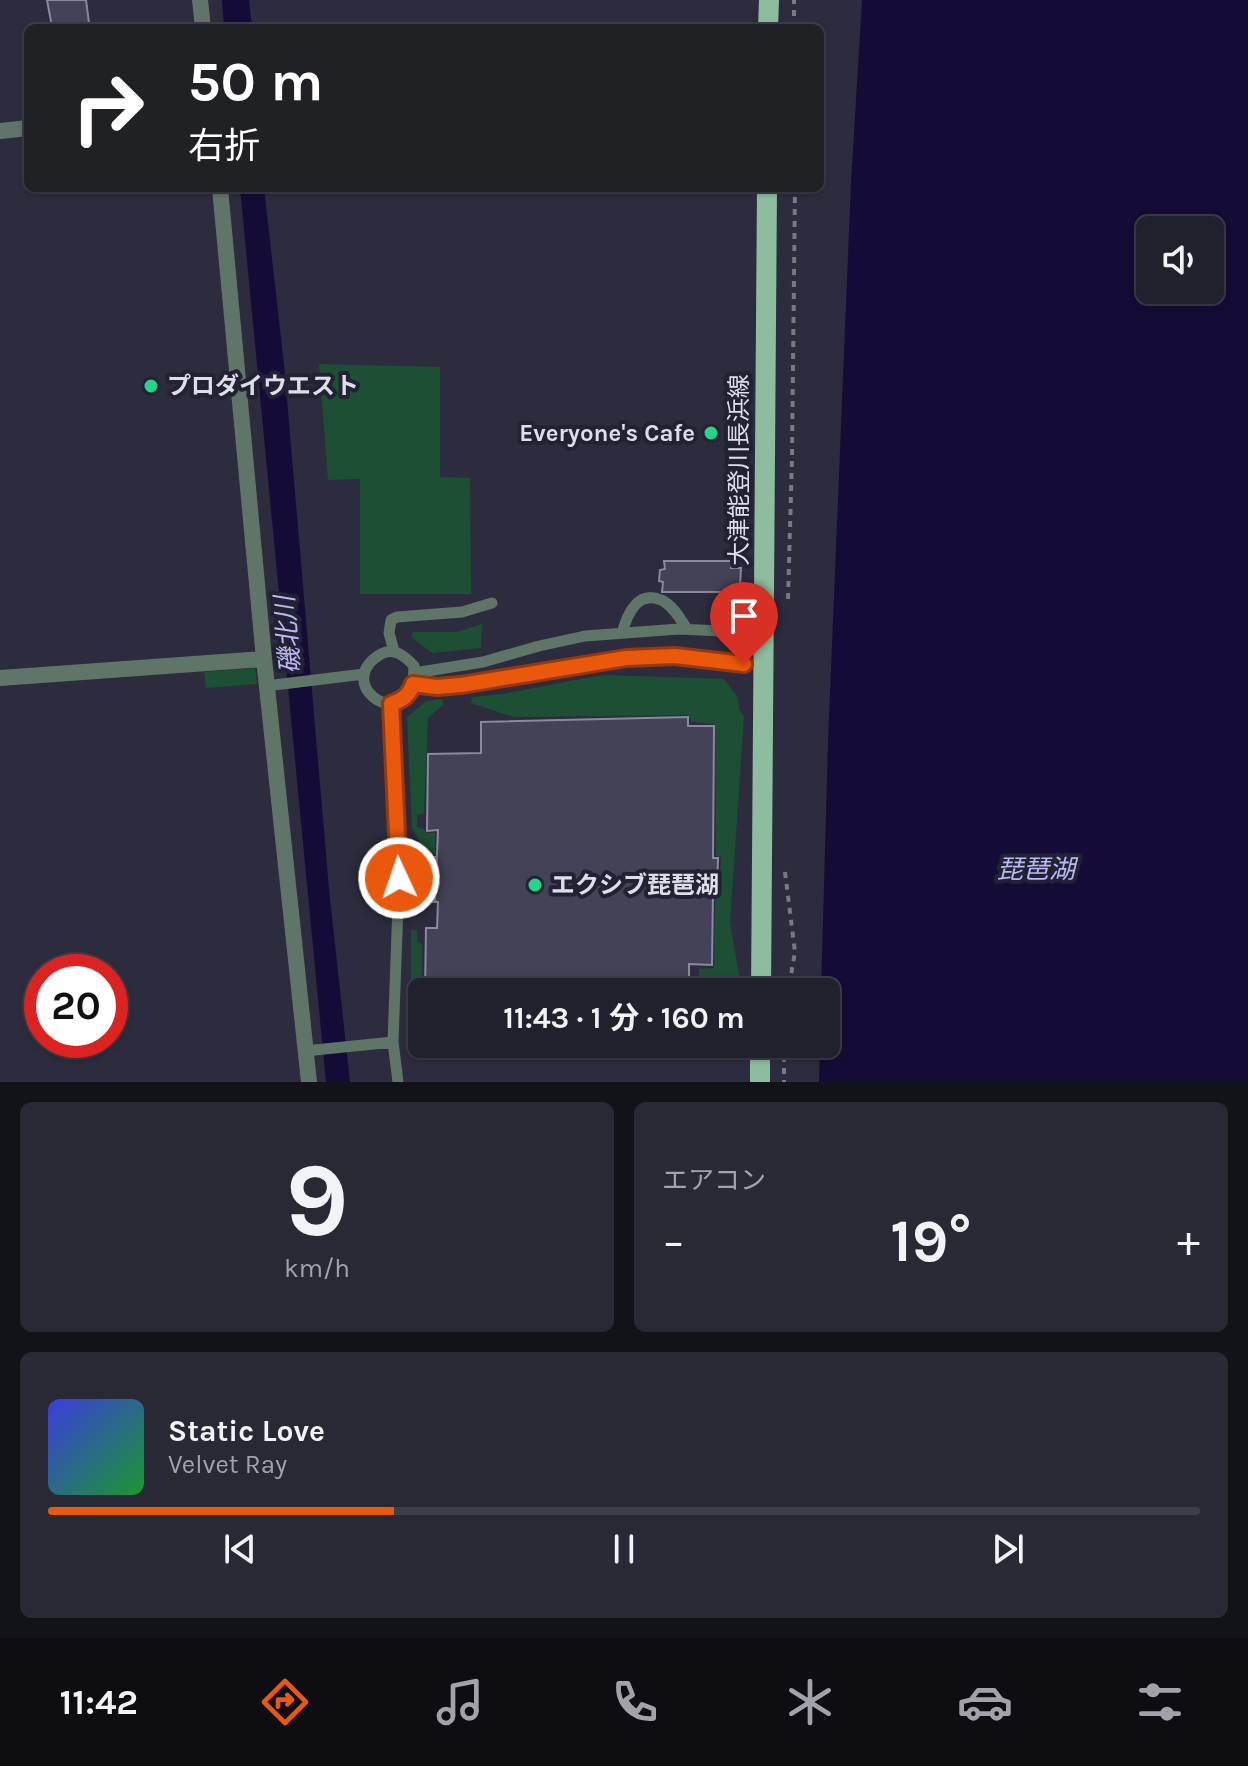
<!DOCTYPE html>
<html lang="ja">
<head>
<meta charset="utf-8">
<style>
  :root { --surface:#21212e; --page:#292936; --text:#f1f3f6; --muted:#a2a3aa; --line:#3e3e4a; --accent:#ea580c }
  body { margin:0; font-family:Karla,"Noto Sans JP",sans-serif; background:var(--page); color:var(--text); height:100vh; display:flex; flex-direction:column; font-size:30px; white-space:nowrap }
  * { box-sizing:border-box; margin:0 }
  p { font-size:26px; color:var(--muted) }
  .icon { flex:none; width:44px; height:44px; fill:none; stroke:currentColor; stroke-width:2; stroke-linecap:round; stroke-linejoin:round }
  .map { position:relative; height:1082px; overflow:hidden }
  .sheet { display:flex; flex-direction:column; gap:20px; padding:20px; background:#121219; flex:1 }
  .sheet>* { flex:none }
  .banner { position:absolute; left:24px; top:24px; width:800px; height:168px; border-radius:12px; box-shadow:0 2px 6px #0004,0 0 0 2px var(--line); background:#202124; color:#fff; overflow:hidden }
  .tools { position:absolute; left:1136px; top:216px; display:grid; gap:16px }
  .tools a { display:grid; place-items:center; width:88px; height:88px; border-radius:12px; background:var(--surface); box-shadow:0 2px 6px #0004,0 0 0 2px var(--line); font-size:40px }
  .speed { position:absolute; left:24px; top:954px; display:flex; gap:16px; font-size:40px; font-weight:700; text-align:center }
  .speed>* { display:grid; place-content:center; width:104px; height:104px; border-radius:50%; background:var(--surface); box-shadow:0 2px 6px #0004,0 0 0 2px var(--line); line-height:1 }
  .speed .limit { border:12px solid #d22; background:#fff; color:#111 }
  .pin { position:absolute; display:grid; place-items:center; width:68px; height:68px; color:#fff; margin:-82px -34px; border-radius:50% 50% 50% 0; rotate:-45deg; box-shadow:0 0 8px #0007 }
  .pin .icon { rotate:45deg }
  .me { position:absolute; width:88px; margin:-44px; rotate:357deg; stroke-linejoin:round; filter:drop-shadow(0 0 6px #0008) }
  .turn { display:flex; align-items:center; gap:28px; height:168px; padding:0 32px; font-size:36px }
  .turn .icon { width:104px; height:104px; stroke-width:2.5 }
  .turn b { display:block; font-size:56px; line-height:68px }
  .big { font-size:60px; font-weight:700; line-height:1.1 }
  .sheet .tile { flex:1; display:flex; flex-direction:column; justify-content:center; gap:12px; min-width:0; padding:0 28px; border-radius:12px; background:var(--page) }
  .sheet .dial { align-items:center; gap:0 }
  .dial b { font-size:104px; line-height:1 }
  .song { display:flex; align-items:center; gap:24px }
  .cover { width:96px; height:96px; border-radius:12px; background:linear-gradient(135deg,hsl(240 70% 55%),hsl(130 70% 35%)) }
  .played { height:8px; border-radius:4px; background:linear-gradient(90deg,var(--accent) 30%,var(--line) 30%) }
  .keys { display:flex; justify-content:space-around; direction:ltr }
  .heat { display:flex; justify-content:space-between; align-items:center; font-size:44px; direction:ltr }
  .sheet .tiles { flex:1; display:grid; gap:20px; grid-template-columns:1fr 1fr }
  .tile:last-child { grid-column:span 2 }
  .trip { position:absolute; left:408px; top:978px; width:432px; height:80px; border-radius:12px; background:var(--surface); box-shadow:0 2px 6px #0004,0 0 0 2px var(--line); font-weight:700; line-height:80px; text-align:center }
  .tabs { display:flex; height:128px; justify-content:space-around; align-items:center; background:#0d0d12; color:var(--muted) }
  .tabs .icon { width:56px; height:56px }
  .tabs .current { color:var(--accent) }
  .tabs b { font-size:36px; color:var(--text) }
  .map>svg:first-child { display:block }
</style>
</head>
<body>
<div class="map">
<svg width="1248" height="1082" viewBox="0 0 1248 1082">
  <rect width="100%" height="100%" fill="#2c2c3e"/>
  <path fill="#1d4f34" d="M319,364L440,367V477L470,478L471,594H360V479L328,480Z
    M482,624L481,648L432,653L411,637L413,632H457Z
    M255,668L257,684L206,688L204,672Z
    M606,675L724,679L738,698L739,709L744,716L730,923L742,992H699V969L714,968L715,896L719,895L721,857L716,856L715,724L692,722L687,715L514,717L471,703L472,697C517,694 560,681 606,675Z
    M442,699L443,705L428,718L424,813L417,815V827L424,829L426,833H435V854H426L412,828L407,717L426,701Z
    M411,930H417V941L422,944V1016L411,1017Z"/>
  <path fill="#140c36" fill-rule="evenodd" d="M222,0H249L252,28H224Z
    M862,0H1248V1082H819L820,1044H826V992H821L828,741L851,182ZM1210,230V290H1150V230Z
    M240,188H264L284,364L329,889L350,1082H326Z"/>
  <path fill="#434256" stroke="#89899f" stroke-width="2" d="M47,0H86L89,23L52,27Z
    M664,561H731V568H741L740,586H731L730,592H662L663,582L659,581L660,570L665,569Z
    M688,717V726H714L713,858H718L717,892H713L712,965L689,964V992H425L426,928H437L438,902H435L438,830L427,831L428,754L481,753V722Z
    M379,857H436L434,902H378Z"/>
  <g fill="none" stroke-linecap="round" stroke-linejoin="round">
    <path stroke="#787888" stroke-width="4" stroke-dasharray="6 6" stroke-linecap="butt" d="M794,28V0
      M788,599L792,458L795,188
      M785,872L795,952L788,992
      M784,1044V1082"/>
    <path stroke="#5f7567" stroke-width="11" d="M622,633C627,615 637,590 661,600C672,604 681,620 687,629
      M394,651L389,633L391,620L397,617L462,612L492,603
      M414,673L483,662L539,646L585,636L679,629L742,632
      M413,684L414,666C405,656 394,647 381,654C334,681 396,731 413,684L437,687L461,685L626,658L675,656L744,664
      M266,686L364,674
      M391,704L399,878L393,1042L398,1082
      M305,1051L393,1042"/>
    <path stroke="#5f7567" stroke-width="16" d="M200,0L203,28
      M0,131L28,128
      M220,188L264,659L309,1082
      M0,678L264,659"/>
    <path stroke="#8dbc9f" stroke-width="20" d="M768,28L769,0
      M761,992L767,188
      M760,1082V1044"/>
  </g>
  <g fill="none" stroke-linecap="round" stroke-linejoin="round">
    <defs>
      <path id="route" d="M399,878L391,704C402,700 409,696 413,684L437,687L461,685L626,658L675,656L744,664"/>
    </defs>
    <use href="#route" stroke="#983908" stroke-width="20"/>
    <use href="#route" stroke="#ea580c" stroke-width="14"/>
  </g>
  <g fill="#1fd887" stroke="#232234" stroke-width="3">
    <circle cx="151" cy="386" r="8"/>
    <circle cx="711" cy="433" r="8"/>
    <circle cx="535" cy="885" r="8"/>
  </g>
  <g text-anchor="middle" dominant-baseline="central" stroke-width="8" stroke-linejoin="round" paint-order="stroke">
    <g font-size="24" font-weight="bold" fill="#dedeeb" stroke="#232234" text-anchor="start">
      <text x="167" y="386">プロダイウエスト</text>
      <text x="695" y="433" text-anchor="end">Everyone's Cafe</text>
      <text x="551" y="885">エクシブ琵琶湖</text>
    </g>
    <g font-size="24" fill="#dedeeb" stroke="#232234">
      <text transform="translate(739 470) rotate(-90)">大津能登川長浜線</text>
    </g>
    <g font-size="26" font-style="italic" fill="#bab8f5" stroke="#232234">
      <text transform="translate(288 635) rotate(-95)">磯北川</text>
      <text x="1036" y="869">琵琶湖</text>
    </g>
  </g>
</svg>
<div class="tools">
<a><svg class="icon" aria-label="sound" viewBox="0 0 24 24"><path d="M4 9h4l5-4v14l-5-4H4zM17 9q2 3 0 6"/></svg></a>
</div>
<div class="speed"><div class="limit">20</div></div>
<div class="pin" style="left:744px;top:664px;background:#d93025"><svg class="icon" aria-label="arrive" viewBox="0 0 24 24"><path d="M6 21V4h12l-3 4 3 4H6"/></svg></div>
<svg class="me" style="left:399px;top:878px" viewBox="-20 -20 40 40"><circle r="17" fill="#ea580c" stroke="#fff" stroke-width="3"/><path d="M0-11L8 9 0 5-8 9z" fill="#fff"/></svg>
<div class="trip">11:43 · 1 分 · 160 m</div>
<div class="banner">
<div class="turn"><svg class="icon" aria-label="right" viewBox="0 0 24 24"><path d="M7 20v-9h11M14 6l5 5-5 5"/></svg><div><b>50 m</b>右折</div></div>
</div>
</div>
<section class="sheet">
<div class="tiles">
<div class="tile dial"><b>9</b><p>km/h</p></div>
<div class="tile"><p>エアコン</p>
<div class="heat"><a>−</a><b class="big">19°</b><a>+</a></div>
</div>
<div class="tile">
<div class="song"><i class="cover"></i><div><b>Static Love</b><p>Velvet Ray</p></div></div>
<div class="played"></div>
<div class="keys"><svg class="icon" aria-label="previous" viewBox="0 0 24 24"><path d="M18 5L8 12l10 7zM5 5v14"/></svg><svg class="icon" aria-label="pause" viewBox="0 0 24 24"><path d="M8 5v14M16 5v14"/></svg><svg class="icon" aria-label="next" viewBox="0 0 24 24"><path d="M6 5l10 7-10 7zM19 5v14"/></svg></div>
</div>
</div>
</section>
<nav class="tabs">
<b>11:42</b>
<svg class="icon current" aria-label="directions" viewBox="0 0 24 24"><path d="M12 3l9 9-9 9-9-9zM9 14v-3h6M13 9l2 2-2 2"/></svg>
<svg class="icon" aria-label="music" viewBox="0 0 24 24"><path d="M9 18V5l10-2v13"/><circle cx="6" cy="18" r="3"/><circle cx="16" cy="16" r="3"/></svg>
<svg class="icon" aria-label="phone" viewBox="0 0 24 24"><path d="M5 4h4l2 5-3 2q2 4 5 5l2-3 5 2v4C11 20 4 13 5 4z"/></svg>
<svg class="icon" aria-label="climate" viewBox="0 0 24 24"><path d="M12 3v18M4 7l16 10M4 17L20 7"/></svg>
<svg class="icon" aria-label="car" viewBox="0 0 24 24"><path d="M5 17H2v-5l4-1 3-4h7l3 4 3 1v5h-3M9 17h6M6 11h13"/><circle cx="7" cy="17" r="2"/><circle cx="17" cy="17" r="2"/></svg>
<svg class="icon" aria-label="filters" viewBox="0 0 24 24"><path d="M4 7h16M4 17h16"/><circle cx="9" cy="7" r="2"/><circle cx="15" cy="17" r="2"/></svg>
</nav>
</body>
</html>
